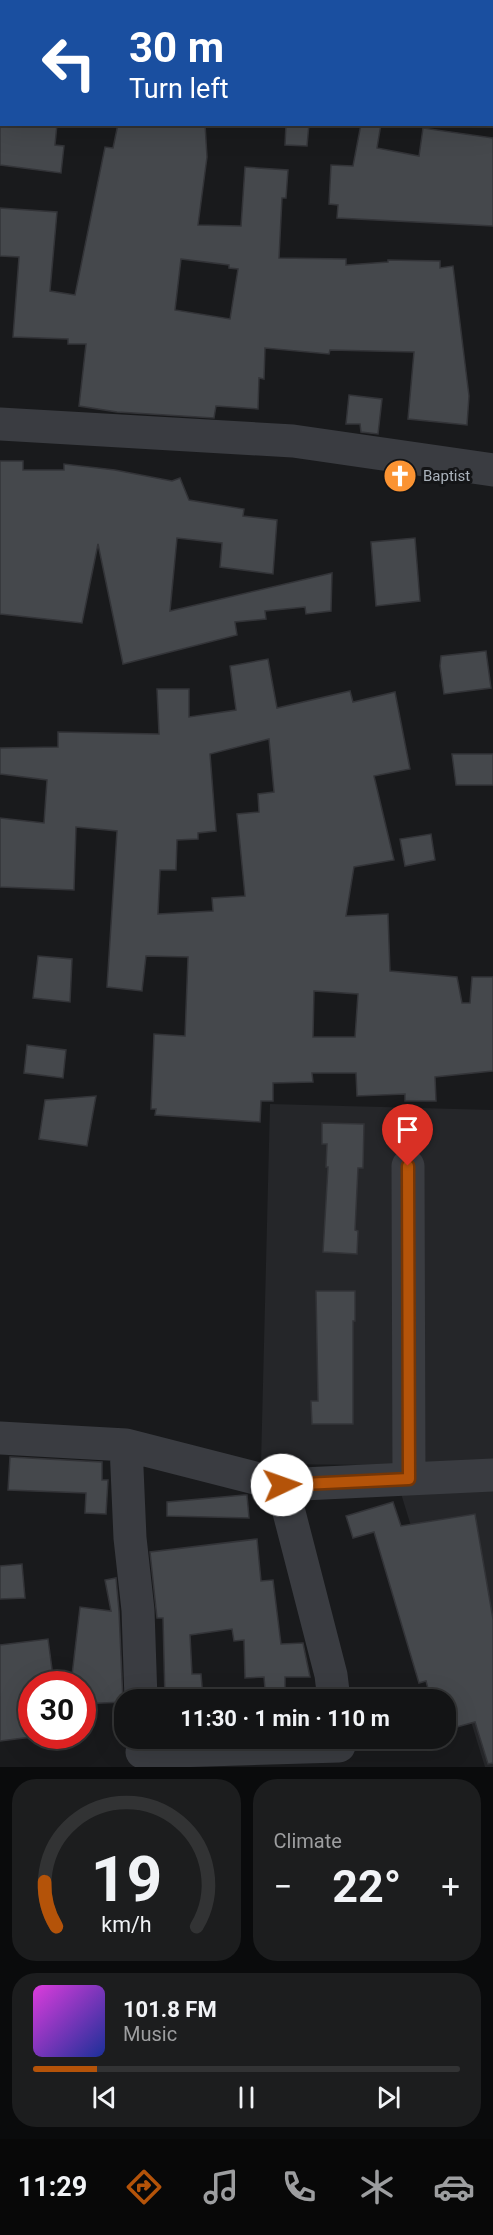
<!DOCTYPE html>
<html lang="en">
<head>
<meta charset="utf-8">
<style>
  :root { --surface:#131415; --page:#1c1d1e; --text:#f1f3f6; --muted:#9d9ea0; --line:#323334; --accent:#b45309 }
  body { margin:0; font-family:Roboto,sans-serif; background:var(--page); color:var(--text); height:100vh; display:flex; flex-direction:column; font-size:22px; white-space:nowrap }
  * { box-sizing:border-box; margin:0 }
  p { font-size:20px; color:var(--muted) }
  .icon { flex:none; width:33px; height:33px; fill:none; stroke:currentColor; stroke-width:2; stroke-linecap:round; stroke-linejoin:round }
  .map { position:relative; height:1767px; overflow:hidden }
  .panel { display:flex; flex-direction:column; gap:12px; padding:12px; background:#0a0b0c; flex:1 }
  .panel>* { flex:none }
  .top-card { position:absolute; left:0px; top:0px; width:494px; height:126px; box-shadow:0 6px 24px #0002,0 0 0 2px var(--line); background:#1a4fa0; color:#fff; overflow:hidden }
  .speed { position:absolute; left:18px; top:1671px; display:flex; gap:12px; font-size:30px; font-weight:700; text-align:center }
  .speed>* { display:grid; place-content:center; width:78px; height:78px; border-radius:50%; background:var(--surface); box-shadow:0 6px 24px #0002,0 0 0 2px var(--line); line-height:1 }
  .speed .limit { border:9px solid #d22; background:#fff; color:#111 }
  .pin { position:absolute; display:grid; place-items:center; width:51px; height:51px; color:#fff; margin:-62px -26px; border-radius:50% 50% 50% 0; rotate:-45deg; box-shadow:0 0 6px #0007 }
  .pin .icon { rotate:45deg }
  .me { position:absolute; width:66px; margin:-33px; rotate:87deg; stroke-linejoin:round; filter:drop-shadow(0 0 4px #0008) }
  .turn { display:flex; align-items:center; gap:21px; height:126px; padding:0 30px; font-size:27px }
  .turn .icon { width:78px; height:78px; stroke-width:2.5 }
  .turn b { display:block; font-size:42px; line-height:51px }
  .big { font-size:45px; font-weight:700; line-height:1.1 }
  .panel .widget { flex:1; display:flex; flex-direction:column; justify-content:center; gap:9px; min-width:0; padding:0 21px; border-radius:24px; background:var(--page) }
  .panel .dial { align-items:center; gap:0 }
  .dial svg { height:156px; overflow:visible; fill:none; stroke:var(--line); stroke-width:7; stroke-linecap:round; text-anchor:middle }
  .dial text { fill:var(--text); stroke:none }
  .song { display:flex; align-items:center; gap:18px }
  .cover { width:72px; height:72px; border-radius:9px; background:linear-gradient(135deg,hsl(300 70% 55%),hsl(230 70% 35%)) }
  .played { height:6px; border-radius:3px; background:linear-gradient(90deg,var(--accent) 15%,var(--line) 15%) }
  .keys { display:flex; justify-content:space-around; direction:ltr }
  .heat { display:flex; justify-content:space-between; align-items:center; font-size:33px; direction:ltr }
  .panel .tiles { flex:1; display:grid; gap:12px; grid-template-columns:1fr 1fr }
  .widget:last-child { grid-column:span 2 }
  .trip { position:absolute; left:114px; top:1689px; width:342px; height:60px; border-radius:24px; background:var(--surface); box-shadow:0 6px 24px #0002,0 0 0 2px var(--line); font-weight:700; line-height:60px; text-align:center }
  .tabs { display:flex; height:96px; justify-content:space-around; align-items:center; background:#080808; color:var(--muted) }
  .tabs .icon { width:42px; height:42px }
  .tabs .on { color:var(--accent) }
  .tabs b { font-size:27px; color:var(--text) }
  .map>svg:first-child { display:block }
</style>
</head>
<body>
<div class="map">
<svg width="493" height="1767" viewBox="0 0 493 1767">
  <rect width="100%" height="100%" fill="#191a1c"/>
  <path fill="#252629" d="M270,1104L493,1110V1466L261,1464Z
    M493,1486V1767H485L399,1487Z"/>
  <path fill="#45484c" stroke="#333438" stroke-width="1.5" fill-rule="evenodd" d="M0,124H57L55,145L64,146L61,173L0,165Z
    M118,124H205L207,157L198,225L241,226L245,167L288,170L286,198H282L279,258L346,259V265L388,262V260L440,261V268L453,266L469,396L467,425L408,419L414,352L330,350L329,354L265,348L264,379L259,378L258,409L216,406L214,418L117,412L79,406L86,344H68V339L13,337L19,257L0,256V208L57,212L50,291L75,295L105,147L113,148ZM181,259L229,265V268L238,269L230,319L175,310Z
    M286,124H309L307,146L285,145Z
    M361,124H381L377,148L419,156L423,128L493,138V226L337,218L338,205L329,204L331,165L353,166Z
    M349,395L382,399L378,434L361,432L360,424H346Z
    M0,461H23V470H64V464L115,470L172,481L180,478L189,500L244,509L243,516L277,520L273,574L220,567L222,543L177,538L170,611L332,573L331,611L306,614L305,607L265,611L266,619L235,622L237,635L123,664L98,544L82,623L0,614Z
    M415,538L420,601L376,606L371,542Z
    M486,651L491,688L444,694L440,666L441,656Z
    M268,659L277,708L350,691L353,702L395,692L410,769L374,776L394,860L354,867L346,916L388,914L390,971L457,977L462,1003H470L472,977H493V1071L435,1077L436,1101H405V1094L357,1096L356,1073H312L313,1082L273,1083V1101H261L260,1122L155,1115L156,1109H151L154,1034L185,1036L188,957L146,956L142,991L107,987L117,831L76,827L74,890L0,887V818L44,823L47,780L0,774V748L58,747V732L159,734L157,689H189V717L236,710L230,666ZM269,739L274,792L258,794L259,812L237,814L245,896L212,898L213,911L158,914L160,870H176L177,840L198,839V833L216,831L210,754ZM314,991L358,994L355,1037H313Z
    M452,754H493V785H456Z
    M431,834L435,860L405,866L400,839Z
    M38,956L72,959L70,1002L33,998Z
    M27,1045L66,1050L63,1078L24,1073Z
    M96,1096L87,1146L39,1139L45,1100Z
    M322,1123L364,1124L363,1168H358L355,1230L358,1231L357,1254L323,1252L328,1167H326L327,1144H322Z
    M316,1291H355V1321H353V1424H312L311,1401H318Z
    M10,1457L102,1462V1480H108L106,1514L85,1513L86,1493L8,1490Z
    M244,1495H247L249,1518L167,1516V1502Z
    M393,1502L401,1526L475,1514L493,1619V1763L488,1764L475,1722L446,1730V1700H431L426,1681L419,1683L374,1532L353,1538L346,1516Z
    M257,1539L261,1581L273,1580L281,1644L303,1643L310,1677H285V1688L265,1689L264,1677L245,1678L244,1640L234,1641L232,1629L190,1635L192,1674H201L203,1698L165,1700L163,1618H157L150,1552Z
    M22,1564L25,1598L0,1599V1566Z
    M116,1578L119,1611L123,1702L82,1704V1684H71L80,1607L111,1611L105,1580Z
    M48,1639L54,1684H32V1737L0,1741V1645Z"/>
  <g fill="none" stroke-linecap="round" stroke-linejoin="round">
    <path stroke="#3a3c41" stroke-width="33" d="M0,424L293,441L493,470
      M408,1166L409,1479
      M0,1438L126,1445L282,1485L493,1475
      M126,1445L130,1538L138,1610L141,1700
      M282,1485L331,1675L334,1700
      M142,1752L339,1746"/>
  </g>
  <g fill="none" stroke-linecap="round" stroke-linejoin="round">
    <defs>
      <path id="route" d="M282,1485L409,1479L408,1166"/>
    </defs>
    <use href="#route" stroke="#753606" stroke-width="15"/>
    <use href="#route" stroke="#b45309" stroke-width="10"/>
  </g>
  <defs>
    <symbol id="church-disc" viewBox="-11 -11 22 22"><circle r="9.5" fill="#fb9332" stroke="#141517"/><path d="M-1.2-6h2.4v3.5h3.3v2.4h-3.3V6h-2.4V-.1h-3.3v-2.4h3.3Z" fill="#fff"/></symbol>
  </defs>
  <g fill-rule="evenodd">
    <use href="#church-disc" x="381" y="457" width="38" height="38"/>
  </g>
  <g text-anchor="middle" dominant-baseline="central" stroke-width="6" stroke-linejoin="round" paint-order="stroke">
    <g font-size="15" fill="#abb3bc" stroke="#141517" text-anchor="start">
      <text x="423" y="476">Baptist</text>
    </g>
  </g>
</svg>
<div class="speed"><div class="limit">30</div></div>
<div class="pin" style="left:408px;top:1166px;background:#d93025"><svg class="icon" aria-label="arrive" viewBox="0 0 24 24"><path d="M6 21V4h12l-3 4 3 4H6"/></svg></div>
<svg class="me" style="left:282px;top:1485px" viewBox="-20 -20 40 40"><circle r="19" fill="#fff"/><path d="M0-13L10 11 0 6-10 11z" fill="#b45309"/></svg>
<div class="trip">11:30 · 1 min · 110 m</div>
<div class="top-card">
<div class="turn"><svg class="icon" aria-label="left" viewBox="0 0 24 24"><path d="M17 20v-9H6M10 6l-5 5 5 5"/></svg><div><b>30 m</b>Turn left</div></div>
</div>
</div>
<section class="panel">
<div class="tiles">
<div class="widget dial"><svg viewBox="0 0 100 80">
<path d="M14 69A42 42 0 1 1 86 69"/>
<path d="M14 69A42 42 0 0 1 8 46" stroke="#b45309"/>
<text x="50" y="56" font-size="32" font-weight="700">19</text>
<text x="50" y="72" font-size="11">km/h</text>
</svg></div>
<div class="widget"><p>Climate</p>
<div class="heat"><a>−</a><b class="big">22°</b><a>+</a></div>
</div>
<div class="widget">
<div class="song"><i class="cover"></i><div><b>101.8 FM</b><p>Music</p></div></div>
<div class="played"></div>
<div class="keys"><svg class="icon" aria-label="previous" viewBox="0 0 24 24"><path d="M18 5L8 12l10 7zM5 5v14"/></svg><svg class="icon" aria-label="pause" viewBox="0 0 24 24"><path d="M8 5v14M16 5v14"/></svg><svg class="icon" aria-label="next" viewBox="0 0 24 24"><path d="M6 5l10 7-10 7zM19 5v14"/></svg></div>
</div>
</div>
</section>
<nav class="tabs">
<b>11:29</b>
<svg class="icon on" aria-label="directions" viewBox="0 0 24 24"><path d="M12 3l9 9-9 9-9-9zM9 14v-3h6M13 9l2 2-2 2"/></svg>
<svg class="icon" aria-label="music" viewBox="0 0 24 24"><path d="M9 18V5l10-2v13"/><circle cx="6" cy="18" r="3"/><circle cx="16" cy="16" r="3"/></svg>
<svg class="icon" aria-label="phone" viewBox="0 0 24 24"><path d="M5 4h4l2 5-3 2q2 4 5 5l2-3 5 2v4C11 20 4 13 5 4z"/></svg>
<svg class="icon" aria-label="climate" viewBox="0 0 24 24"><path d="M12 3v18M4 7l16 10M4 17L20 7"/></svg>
<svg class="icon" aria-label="car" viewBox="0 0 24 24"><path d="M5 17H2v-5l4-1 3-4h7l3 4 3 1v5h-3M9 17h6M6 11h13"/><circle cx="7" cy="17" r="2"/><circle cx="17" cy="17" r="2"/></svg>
</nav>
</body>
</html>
